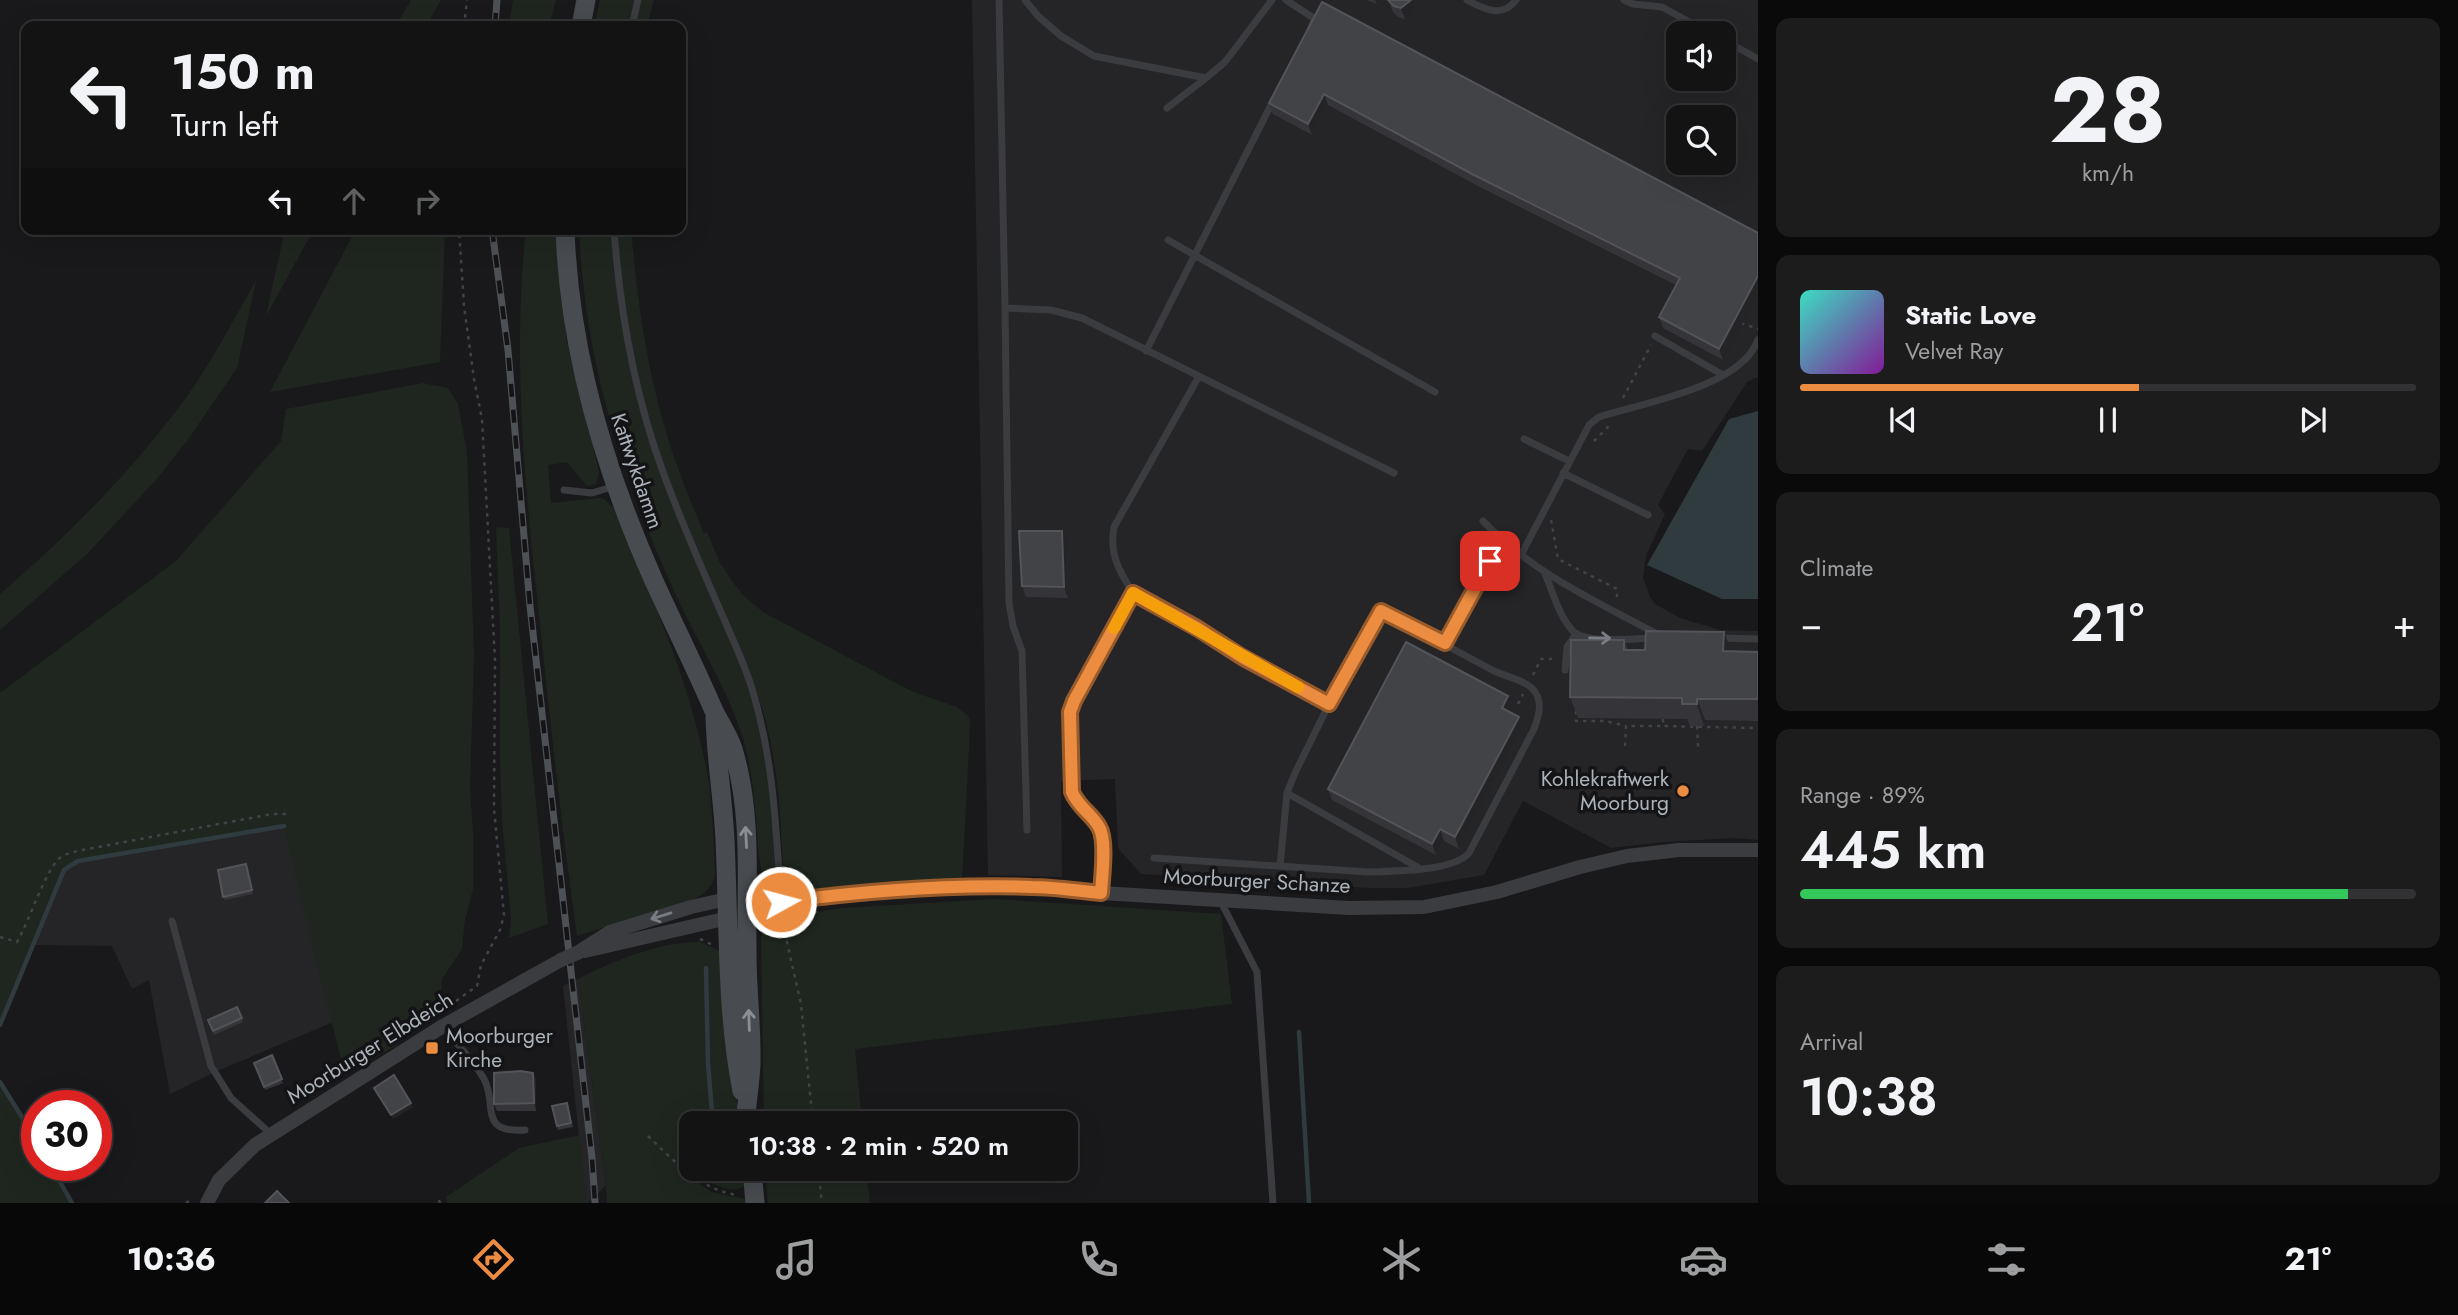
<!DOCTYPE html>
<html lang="en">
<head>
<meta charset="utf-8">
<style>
  :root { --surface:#131314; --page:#1c1c1d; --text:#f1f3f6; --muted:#9d9ea0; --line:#323234; --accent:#ec8c40 }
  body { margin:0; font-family:Jost,sans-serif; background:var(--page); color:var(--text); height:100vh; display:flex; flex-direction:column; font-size:26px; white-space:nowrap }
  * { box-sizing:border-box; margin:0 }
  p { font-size:23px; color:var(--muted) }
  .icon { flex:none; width:38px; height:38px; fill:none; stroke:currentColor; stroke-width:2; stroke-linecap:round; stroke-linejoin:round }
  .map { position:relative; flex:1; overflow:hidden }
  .panel { display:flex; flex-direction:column; gap:18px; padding:18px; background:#0a0a0b; width:700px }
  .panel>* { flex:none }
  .guide { position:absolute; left:21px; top:21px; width:665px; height:214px; border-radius:14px; box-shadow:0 7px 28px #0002,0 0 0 2px var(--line); background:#131314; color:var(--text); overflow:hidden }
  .buttons { position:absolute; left:1666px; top:21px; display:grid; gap:14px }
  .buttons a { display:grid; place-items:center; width:70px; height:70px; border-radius:14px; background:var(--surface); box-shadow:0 7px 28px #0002,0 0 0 2px var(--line); font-size:35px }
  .speed { position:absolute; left:21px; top:1090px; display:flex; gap:14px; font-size:35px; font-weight:700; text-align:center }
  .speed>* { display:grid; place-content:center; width:91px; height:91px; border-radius:50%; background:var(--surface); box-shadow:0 7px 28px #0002,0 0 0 2px var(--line); line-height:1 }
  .speed .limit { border:10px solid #d22; background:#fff; color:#111 }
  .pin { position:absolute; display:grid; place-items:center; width:60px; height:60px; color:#fff; margin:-30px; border-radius:14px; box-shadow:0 4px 10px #0006 }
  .me { position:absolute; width:77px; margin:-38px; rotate:83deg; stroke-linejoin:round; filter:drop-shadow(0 0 5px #0008) }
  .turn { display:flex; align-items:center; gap:24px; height:147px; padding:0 35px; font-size:32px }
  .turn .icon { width:91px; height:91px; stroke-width:2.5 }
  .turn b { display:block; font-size:49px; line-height:60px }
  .lanes { display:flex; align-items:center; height:66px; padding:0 35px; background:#0003; justify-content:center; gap:35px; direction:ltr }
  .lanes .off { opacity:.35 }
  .big { font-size:52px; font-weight:600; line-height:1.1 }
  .panel .tile { flex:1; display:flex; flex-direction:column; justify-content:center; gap:10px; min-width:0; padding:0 24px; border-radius:14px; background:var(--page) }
  .panel .dial { align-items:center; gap:0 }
  .dial b { font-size:91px; line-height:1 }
  .song { display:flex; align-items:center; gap:21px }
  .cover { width:84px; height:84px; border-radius:10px; background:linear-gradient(135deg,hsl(170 70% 55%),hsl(290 70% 35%)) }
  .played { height:7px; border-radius:4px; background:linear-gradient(90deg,var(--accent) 55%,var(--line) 55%) }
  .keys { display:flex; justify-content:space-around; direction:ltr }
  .heat { display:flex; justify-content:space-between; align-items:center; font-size:38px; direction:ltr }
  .charge { height:10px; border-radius:5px; background:linear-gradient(90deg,#34c759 89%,var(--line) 0) }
  .trip { position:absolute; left:679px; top:1111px; width:399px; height:70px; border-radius:14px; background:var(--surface); box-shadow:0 7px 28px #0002,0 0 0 2px var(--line); font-weight:600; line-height:70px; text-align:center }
  .tab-bar { display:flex; height:112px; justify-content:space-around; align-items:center; background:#080808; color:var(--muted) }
  .tab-bar .icon { width:49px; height:49px }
  .tab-bar .active { color:var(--accent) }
  .tab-bar b { font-size:32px; color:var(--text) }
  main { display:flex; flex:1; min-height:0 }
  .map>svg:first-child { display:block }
</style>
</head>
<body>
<main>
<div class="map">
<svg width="1758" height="1203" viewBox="0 0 1758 1203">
  <rect width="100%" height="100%" fill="#19191b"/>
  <path fill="#252528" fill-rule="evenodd" d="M972,0H1758V377L1747,382L1702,451L1688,449L1658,505L1665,514L1646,556L1643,578L1650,597L1655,604L1680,618L1720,630L1758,631V840L1735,838L1663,842L1611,848L1523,801L1484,875L1408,888H1370L1141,874L1118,848L1115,779L1061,781L1062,877L988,875ZM1678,33H1724V79H1678ZM1678,117H1724V163H1678Z
    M284,826L333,1022L215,1072L170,1094L149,980L132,989L112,946L33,945L64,870L78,861Z
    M578,979L606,1185L588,1203H586L563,986Z"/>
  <path fill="#1f261f" d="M411,0H441L426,26H396Z
    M513,0H556L549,26H509Z
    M600,0H654L647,26H594Z
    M286,229H314L266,316L284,234Z
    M356,229H445L440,362L270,392Z
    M526,229H555L567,342L599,471L596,484L587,486L567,462L548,465L551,503L599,498L604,499L614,508C651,595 689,679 707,772C713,805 713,840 715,874C713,887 705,893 694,899L577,936C562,829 550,722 539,615C525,487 512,358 526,229Z
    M579,229H631C638,310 650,391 678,468C685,490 695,511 704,533L707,532L720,563L732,581L744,596L763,612L911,691L957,707L968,716L970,720L969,748L962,880L786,890L784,888C781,820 779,751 755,687L748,688C771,751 774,820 776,886C769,883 764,879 762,872C758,858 758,843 757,829C754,797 752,766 742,735C726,686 696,639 674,591C620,471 585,362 579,229Z
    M256,281L237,368L189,438L156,480L87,554L0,630V594C69,535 134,469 188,395C214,358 234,318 256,281Z
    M423,383L448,388L458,404L467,452L474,655L470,788L473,833V889L465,920L462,949L442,979L441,990L444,1001L399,1030L397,1045L345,1075L283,826L78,861L64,870L0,1025V693L176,561L281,441L286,409Z
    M496,527L509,528L548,924L509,938L511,919L502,820L500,759V628Z
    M994,899L1221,914L1232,1004L855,1049L862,1123H764L761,936L766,926L773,919L843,908Z
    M700,942L722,952L739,1123L691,1124V1169H742L744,1186C729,1197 705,1178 690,1171V1178L712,1192L746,1199V1203H607L606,1185L578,979C615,960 658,942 700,942Z
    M0,1080L37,1141V1166H51L72,1203H0Z
    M580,1135L586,1203H447L446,1197L519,1148Z
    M765,1169H866L870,1203H768Z"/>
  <path fill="#2f3b3f" d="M1758,411V599H1722L1647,565L1729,419Z"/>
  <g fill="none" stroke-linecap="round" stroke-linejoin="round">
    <path stroke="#2f3b3f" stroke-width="4.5" d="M706,968L708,1064L713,1124
      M0,1025L64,870L78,861L284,826
      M1299,1032L1309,1203
      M0,1082L37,1141
      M51,1166L72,1203"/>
    <path stroke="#404347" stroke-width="2.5" stroke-dasharray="3.5 5" stroke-linecap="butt" d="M464,26L467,0
      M1741,323L1758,329
      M1623,398L1651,345
      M1594,441L1609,426
      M1551,520L1558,559L1617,589V600
      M1533,675L1541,659H1555
      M1518,704L1523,694
      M1576,711V721H1605L1626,726
      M1663,719V726L1758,728
      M1697,726L1698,747
      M1625,746L1626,726H1663
      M781,916L801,1004L813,1124
      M0,937L17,942C28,924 47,866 61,857C65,854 72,853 77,851L272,814H286
      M700,939L713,945
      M456,1001L477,986L481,965L500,930L504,915L494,809L495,660L482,419L474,379L464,306L459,229
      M648,1136C674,1161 701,1190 737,1195
      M818,1169L822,1203
      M439,1200L440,1203
      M186,1203L193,1198"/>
    <path stroke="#3a3c40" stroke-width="7" d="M999,0L1005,308
      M1025,0L1038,16L1061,36L1094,56L1206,78L1225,62L1272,0
      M1286,0L1315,19L1312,25
      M1467,0C1484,9 1502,19 1516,0
      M1624,0L1633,4L1662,7L1710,33
      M632,26L638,0
      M1724,40L1758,59
      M1167,108L1206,78
      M614,229C620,313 634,393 663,472C681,522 703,571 724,619C734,643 746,667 753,692C774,763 776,829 781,902
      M1168,240L1435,392
      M1655,336L1723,375
      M1146,351L1273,101
      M1524,439L1569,461
      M1563,473L1648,515
      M564,490L592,493L615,486
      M1483,521C1532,573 1596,601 1657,634
      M1521,555L1589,425L1599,417C1638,405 1713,390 1742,362C1750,356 1754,349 1758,340
      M1545,574C1553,592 1559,616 1572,630C1585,645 1634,638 1654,638
      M1133,593C1119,571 1109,554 1114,527L1198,378
      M1718,638L1758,639
      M1445,643L1501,540
      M1565,670L1567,647L1576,634
      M1287,793L1419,868
      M1027,830L1022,651L1013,626L1009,603L1005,308L1051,310L1082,318L1394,473
      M1154,858L1369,872C1393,871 1452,872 1469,853L1534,729C1539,715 1544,701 1532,688C1522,679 1504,676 1492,670C1455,650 1418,630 1381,611L1329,704
      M1101,893L1102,834L1072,792L1070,712L1074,701L1133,593L1197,628L1242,657L1329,704L1295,773L1287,793L1280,866
      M1221,902L1257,972L1273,1203
      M172,921L211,1066L231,1098L272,1135
      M443,1027C457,1044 473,1060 484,1079C498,1104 477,1133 525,1130"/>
    <path stroke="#3a3c40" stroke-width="14" d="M748,905L851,893L947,887H1033L1101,893L1349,908L1424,907L1497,892L1580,867L1627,856L1679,850H1758
      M585,951L728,918
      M577,953L610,932L691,907L727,899
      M207,1203L219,1180L255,1145L443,1026L561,960"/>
    <path stroke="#484c50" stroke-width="19" d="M581,26L586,0
      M565,229C569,352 604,469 654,581C674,625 695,667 714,711C720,723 729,736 733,749C753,815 746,886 747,954C747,991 752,1028 751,1065C750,1081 748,1097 746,1113
      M715,717C716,758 723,799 725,840C729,924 726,1009 742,1091
      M752,1169L755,1203"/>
    <defs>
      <path id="rail" d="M495,26L497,0
        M492,229L508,350L530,606L592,1158L595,1203"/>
    </defs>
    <use href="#rail" stroke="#4d5155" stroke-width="7"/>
    <use href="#rail" stroke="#141416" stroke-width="4.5" stroke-dasharray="13" stroke-linecap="butt"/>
    <path stroke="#3a3c40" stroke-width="14" d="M561,960L577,953"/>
  </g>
  <path fill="#353539" d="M1366,0H1383L1377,4Z
    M1388,0H1416L1415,12L1405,19L1398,17L1393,12Z
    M1322,2L1758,233L1723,360L1663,328L1659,317L1676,285L1478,186L1328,105L1312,135L1273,114L1269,103Z
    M1067,542L1068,598L1026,597L1022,586Z
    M1724,632L1731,651L1758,652V721L1705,720L1704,726H1690L1687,719L1578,718L1570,697L1624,640L1628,650H1645Z
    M1508,696L1512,707L1509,712L1519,717L1523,728L1459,849L1444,841L1436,855L1332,800L1328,789Z
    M247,868L253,894L225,900L223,897Z
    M237,1007L243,1022L214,1035L208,1020Z
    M272,1055L283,1083L265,1090L254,1063Z
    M533,1073L536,1080V1111H497L494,1104Z
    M567,1103L573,1127L558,1130L557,1126Z"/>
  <path fill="#242427" d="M1375,0H1383L1377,4Z
    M1411,0H1416V1L1415,12L1405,19L1401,8Z
    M1324,94L1328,105L1312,135L1308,124Z
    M1758,276V295L1723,360L1719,349Z
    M1062,531L1067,542L1068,598L1064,587Z
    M1724,632L1732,653L1723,651Z
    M1508,696L1512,707L1506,719L1502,708Z
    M1697,699L1705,720L1704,726L1697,704Z
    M1519,717L1523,728L1459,849L1455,837Z
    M1440,829L1444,841L1436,855L1432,844Z
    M533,1073L536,1080V1111L534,1103Z
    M411,1103L413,1107L393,1119L391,1115Z"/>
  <path fill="#424347" stroke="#525459" stroke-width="2" d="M1388,0H1411L1401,8L1394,6Z
    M1322,2L1758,233V276L1719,349L1659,317L1680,278L1474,175L1324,94L1308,124L1269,103Z
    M1019,531H1062L1064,587L1022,586Z
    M1646,631L1724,632L1723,651L1758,652V699H1697V704H1682V698L1570,697L1571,640H1624V650H1645Z
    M1406,642L1508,696L1502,708L1519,717L1455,837L1440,829L1432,844L1328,789Z
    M246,864L252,890L223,897L218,870Z
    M237,1007L242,1018L213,1031L208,1020Z
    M272,1055L282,1079L264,1087L254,1063Z
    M521,1071L533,1073L534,1103L494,1104V1073Z
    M394,1075L411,1103L391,1115L374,1088Z
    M567,1103L571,1123L557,1126L552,1106Z
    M277,1191L289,1203H265Z"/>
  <defs><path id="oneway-shaft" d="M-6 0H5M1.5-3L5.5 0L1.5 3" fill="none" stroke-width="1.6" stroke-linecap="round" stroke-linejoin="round" transform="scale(1.75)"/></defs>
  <g stroke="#797d83">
    <use href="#oneway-shaft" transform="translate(1600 638) rotate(1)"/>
    <use href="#oneway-shaft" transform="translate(661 916) rotate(163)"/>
  </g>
  <g stroke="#898f95">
    <use href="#oneway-shaft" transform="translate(746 837) rotate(-93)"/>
    <use href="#oneway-shaft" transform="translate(749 1020) rotate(-92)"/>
  </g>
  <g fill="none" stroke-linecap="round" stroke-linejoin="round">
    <defs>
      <path id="route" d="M781,902C864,891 948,884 1032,887C1055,887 1078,891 1101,893C1102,877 1107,840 1099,827C1092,814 1078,807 1072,792L1070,712L1074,701L1133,593L1197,628L1242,657L1329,704L1381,611L1445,643L1490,561"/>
    </defs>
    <use href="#route" stroke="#995b2a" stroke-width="18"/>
    <use href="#route" stroke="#ec8c40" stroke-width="12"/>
    <path stroke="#f59e0b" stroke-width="12" d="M1114,628L1133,593L1298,687"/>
  </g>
  <g fill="#ec8c40" stroke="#141416" stroke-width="2.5">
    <circle cx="1683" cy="791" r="7"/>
    <rect x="425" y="1041" width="14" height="14" rx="3.5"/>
  </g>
  <g text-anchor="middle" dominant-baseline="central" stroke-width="7" stroke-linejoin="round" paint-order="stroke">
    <g font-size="21" fill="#acb3ba" stroke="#141416">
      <text transform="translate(637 471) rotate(71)">Kattwykdamm</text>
      <text transform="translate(1257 881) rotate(3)">Moorburger Schanze</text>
      <text transform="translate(370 1048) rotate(-32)">Moorburger Elbdeich</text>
    </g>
    <g font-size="21" fill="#acb3ba" stroke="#141416" text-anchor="end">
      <text x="1669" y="779">Kohlekraftwerk<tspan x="1669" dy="24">Moorburg</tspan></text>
      <text x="446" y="1036" text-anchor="start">Moorburger<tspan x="446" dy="24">Kirche</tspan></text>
    </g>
  </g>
</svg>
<div class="buttons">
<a><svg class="icon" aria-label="sound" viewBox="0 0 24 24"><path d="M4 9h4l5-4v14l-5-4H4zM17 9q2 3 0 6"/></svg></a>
<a><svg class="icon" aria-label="search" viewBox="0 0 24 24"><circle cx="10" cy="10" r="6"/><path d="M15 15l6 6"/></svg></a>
</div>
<div class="speed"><div class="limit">30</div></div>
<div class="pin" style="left:1490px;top:561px;background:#d93025"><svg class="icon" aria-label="arrive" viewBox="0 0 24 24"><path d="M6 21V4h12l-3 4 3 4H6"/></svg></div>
<svg class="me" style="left:781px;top:902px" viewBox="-20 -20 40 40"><circle r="17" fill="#ec8c40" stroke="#fff" stroke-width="3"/><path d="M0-11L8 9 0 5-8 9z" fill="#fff"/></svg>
<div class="trip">10:38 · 2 min · 520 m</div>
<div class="guide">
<div class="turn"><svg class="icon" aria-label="left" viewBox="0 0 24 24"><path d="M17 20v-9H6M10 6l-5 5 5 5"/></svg><div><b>150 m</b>Turn left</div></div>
<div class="lanes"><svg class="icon" aria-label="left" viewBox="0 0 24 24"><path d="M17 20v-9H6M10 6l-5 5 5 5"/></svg><svg class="icon off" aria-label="ahead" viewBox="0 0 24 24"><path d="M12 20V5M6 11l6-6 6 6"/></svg><svg class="icon off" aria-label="right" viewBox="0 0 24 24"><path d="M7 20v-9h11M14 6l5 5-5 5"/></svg></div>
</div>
</div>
<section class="panel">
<div class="tile dial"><b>28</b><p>km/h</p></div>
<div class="tile">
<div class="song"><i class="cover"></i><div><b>Static Love</b><p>Velvet Ray</p></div></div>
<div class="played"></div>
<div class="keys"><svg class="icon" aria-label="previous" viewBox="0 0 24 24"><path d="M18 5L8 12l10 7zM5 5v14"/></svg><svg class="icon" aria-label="pause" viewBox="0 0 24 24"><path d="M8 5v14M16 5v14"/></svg><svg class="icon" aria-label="next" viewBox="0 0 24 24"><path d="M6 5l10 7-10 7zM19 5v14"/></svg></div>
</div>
<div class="tile"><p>Climate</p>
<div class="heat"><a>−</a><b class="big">21°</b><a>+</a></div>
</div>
<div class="tile"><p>Range · 89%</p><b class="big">445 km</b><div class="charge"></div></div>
<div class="tile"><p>Arrival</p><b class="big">10:38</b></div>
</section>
</main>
<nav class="tab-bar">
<b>10:36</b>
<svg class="icon active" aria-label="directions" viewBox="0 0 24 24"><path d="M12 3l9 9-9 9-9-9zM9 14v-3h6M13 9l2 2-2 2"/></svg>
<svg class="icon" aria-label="music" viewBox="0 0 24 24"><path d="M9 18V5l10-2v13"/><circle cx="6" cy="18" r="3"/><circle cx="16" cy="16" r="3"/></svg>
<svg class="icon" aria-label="phone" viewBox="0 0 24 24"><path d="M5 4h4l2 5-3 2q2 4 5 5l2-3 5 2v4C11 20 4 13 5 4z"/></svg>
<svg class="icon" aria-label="climate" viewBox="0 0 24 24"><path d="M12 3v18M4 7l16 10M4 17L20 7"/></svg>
<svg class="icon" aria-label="car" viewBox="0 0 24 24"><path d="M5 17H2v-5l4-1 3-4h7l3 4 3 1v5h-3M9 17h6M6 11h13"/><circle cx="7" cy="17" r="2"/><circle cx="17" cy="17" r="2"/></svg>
<svg class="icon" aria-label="filters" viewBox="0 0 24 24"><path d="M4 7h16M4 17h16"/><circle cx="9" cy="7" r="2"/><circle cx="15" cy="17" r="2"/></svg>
<b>21°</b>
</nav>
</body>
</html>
